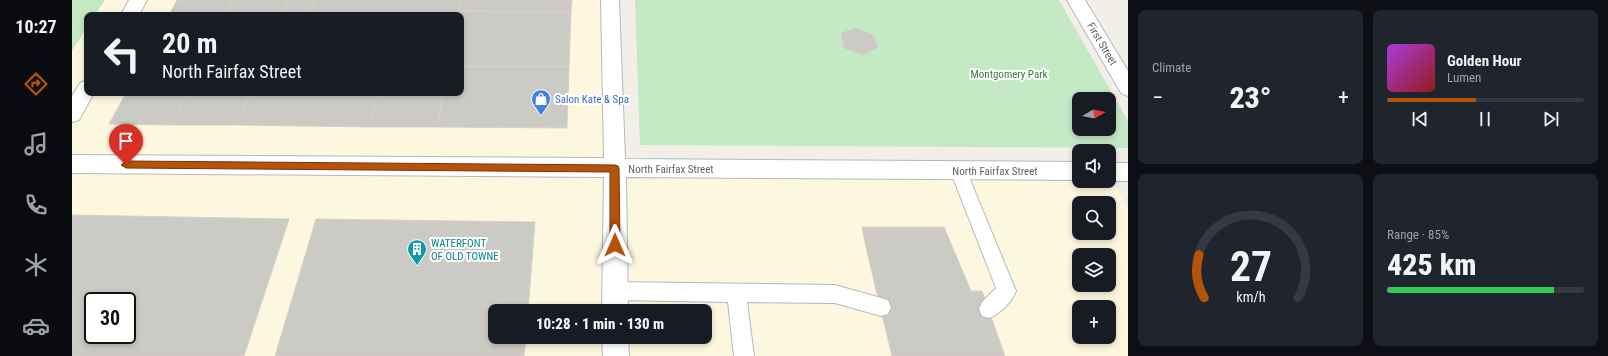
<!DOCTYPE html>
<html lang="en">
<head>
<meta charset="utf-8">
<style>
  :root { --surface:#171b24; --page:#20242c; --text:#f1f3f6; --muted:#9ea1a6; --line:#363941; --accent:#b45309 }
  body { margin:0; font-family:"Roboto Condensed",sans-serif; background:var(--page); color:var(--text); height:100vh; display:flex; flex-direction:column; font-size:15px; white-space:nowrap }
  * { box-sizing:border-box; margin:0 }
  p { font-size:13px; color:var(--muted) }
  .icon { flex:none; width:22px; height:22px; fill:none; stroke:currentColor; stroke-width:2; stroke-linecap:round; stroke-linejoin:round }
  .map { position:relative; flex:1; overflow:hidden }
  .drawer { display:flex; flex-direction:column; gap:10px; padding:10px; background:#0d0f14; width:480px }
  .drawer>* { flex:none }
  .top-card { position:absolute; left:12px; top:12px; width:380px; height:84px; border-radius:8px; box-shadow:0 2px 6px #0003; background:#171b24; color:var(--text); overflow:hidden }
  .needle { width:26px; rotate:81deg }
  .buttons { position:absolute; left:1000px; top:92px; display:grid; gap:8px }
  .buttons a { display:grid; place-items:center; width:44px; height:44px; border-radius:8px; background:var(--surface); box-shadow:0 2px 6px #0003; font-size:20px }
  .speed { position:absolute; left:12px; top:292px; display:flex; gap:8px; font-size:20px; font-weight:700; text-align:center }
  .speed>* { display:grid; place-content:center; width:52px; height:52px; border-radius:50%; background:var(--surface); box-shadow:0 2px 6px #0003; line-height:1 }
  .speed .limit { border:2px solid #111; border-radius:6px; background:#fff; color:#111 }
  .pin { position:absolute; display:grid; place-items:center; width:34px; height:34px; color:#fff; margin:-41px -17px; border-radius:50% 50% 50% 0; rotate:-45deg; box-shadow:0 0 4px #0007 }
  .pin .icon { rotate:45deg }
  .me { position:absolute; width:44px; margin:-22px; rotate:0deg; stroke-linejoin:round; filter:drop-shadow(0 0 3px #0008) }
  .turn { display:flex; align-items:center; gap:14px; height:84px; padding:0 12px; font-size:18px }
  .turn .icon { width:52px; height:52px; stroke-width:2.5 }
  .turn b { display:block; font-size:28px; line-height:34px }
  .big { font-size:30px; font-weight:800; line-height:1.1 }
  .drawer .tile { flex:1; display:flex; flex-direction:column; justify-content:center; gap:6px; min-width:0; padding:0 14px; border-radius:8px; background:var(--page) }
  .drawer .dial { align-items:center; gap:0 }
  .dial svg { height:104px; overflow:visible; fill:none; stroke:var(--line); stroke-width:7; stroke-linecap:round; text-anchor:middle }
  .dial text { fill:var(--text); stroke:none }
  .song { display:flex; align-items:center; gap:12px }
  .cover { width:48px; height:48px; border-radius:6px; background:linear-gradient(135deg,hsl(280 70% 55%),hsl(0 70% 35%)) }
  .played { height:4px; border-radius:2px; background:linear-gradient(90deg,var(--accent) 45%,var(--line) 45%) }
  .keys { display:flex; justify-content:space-around; direction:ltr }
  .heat { display:flex; justify-content:space-between; align-items:center; font-size:22px; direction:ltr }
  .charge { height:6px; border-radius:3px; background:linear-gradient(90deg,#34c759 85%,var(--line) 0) }
  .drawer .tiles { flex:1; display:grid; gap:10px; grid-template-columns:repeat(2,1fr) }
  .trip { position:absolute; left:416px; top:304px; width:224px; height:40px; border-radius:8px; background:var(--surface); box-shadow:0 2px 6px #0003; font-weight:800; line-height:40px; text-align:center }
  main { display:flex; flex:1; min-height:0 }
  .tab-bar { display:flex; flex-direction:column; width:72px; justify-content:space-around; align-items:center; background:#090b0e; color:var(--muted) }
  .tab-bar .icon { width:28px; height:28px }
  .tab-bar .current { color:var(--accent) }
  .tab-bar b { font-size:18px; color:var(--text) }
  .map>svg:first-child { display:block }
</style>
</head>
<body>
<main>
<nav class="tab-bar">
<b>10:27</b>
<svg class="icon current" aria-label="directions" viewBox="0 0 24 24"><path d="M12 3l9 9-9 9-9-9zM9 14v-3h6M13 9l2 2-2 2"/></svg>
<svg class="icon" aria-label="music" viewBox="0 0 24 24"><path d="M9 18V5l10-2v13"/><circle cx="6" cy="18" r="3"/><circle cx="16" cy="16" r="3"/></svg>
<svg class="icon" aria-label="phone" viewBox="0 0 24 24"><path d="M5 4h4l2 5-3 2q2 4 5 5l2-3 5 2v4C11 20 4 13 5 4z"/></svg>
<svg class="icon" aria-label="climate" viewBox="0 0 24 24"><path d="M12 3v18M4 7l16 10M4 17L20 7"/></svg>
<svg class="icon" aria-label="car" viewBox="0 0 24 24"><path d="M5 17H2v-5l4-1 3-4h7l3 4 3 1v5h-3M9 17h6M6 11h13"/><circle cx="7" cy="17" r="2"/><circle cx="17" cy="17" r="2"/></svg>
</nav>
<div class="map">
<svg width="1056" height="356" viewBox="0 0 1056 356">
  <rect width="100%" height="100%" fill="#f1efe8"/>
  <path fill="#fef7e0" fill-rule="evenodd" d="M0,0H540L546,168L1007,171V181H1037V175L1056,209V356H0ZM15,15H389V93H15ZM1007,203H1037V233H1007ZM1007,255H1037V285H1007ZM21,301H55V335H21ZM1007,307H1037V337H1007ZM423,311H633V337H423Z"/>
  <path fill="#c5e8c5" fill-rule="evenodd" d="M0,0H33L23,15H15V27L0,51Z
    M563,0H987L1056,121V148L568,145ZM1007,99H1037V129H1007Z"/>
  <path fill="#cccac5" stroke="#d6d1c6" fill-rule="evenodd" d="M105,0H160L153,15H97Z
    M160,0H216L210,15H153Z
    M216,0H243L237,15H210Z
    M243,0H389L386,15H237Z
    M389,0H500L499,12L387,11Z
    M387,11L499,12L497,66H389V15H386Z
    M784,28L801,35L806,47L791,55L772,48L769,33Z
    M389,66H497L495,128L365,127L371,93H389Z
    M54,93H115L100,125L37,124Z
    M115,93H178L165,125H100Z
    M178,93H306L297,127L165,125Z
    M306,93H371L365,127H297Z
    M0,215L217,219L172,356H0ZM21,301H55V335H21Z
    M244,219L463,222L456,311H423V337H454L452,356H203Z
    M790,227H872L899,291H910L933,356H820L795,252Z"/>
  <g fill="none" stroke-linecap="round" stroke-linejoin="round">
    <defs>
      <path id="lane" d="M886,163L892,165L894,170L944,291C940,302 928,314 917,318L910,316L907,309L910,302L924,288L878,170L880,165Z
        M543,282L763,285L809,298L816,300L819,307L816,314L809,316L763,303L675,302L682,356H662L656,302L543,300L536,297L534,291L536,285Z"/>
      <path id="street" d="M57,0H75L67,15H49Z
        M529,0H547L553,159L1007,162V180L554,177L556,311H530L532,177L0,173V155L532,158Z
        M995,0H1013L1056,71V96L1049,93Z
        M15,80V93H22L7,120L0,122V96L8,83Z
        M1037,163H1056V181H1036Z
        M530,337H556L557,356H531Z"/>
    </defs>
    <use href="#lane" stroke="#b5b8bc" stroke-width="2"/>
    <use href="#street" stroke="#b5b8bc" stroke-width="2"/>
    <use href="#lane" fill="#fff" fill-rule="evenodd"/>
    <use href="#street" fill="#fff" fill-rule="evenodd"/>
  </g>
  <path fill="#b45309" stroke="#753606" d="M54,161L543,165L546,166L547,168L548,245L546,248L543,250L540,248L538,245V172L54,168L49,165Z"/>
  <defs>
    <symbol id="shop-pin" viewBox="-11 -11 22 30"><path d="M0 17L-7.5 6A9.5 9.5 0 1 1 7.5 6Z" fill="#3f7fe0" stroke="#fff"/><path d="M-5-2.5h2.3a2.7 3.5 0 0 1 5.4 0H5L5.5 6h-11ZM-1.5-2.5h3a1.5 2.3 0 0 0-3 0Z" fill="#fff"/></symbol>
    <symbol id="building-pin" viewBox="-11 -11 22 30"><path d="M0 17L-7.5 6A9.5 9.5 0 1 1 7.5 6Z" fill="#0f9aa8" stroke="#fff"/><path d="M-4-6H4V6H1V3H-1V6H-4ZM-2.5-4.3h1.7v1.8h-1.7ZM.8-4.3h1.7v1.8H.8ZM-2.5-1h1.7V.8h-1.7ZM.8-1h1.7V.8H.8Z" fill="#fff"/></symbol>
  </defs>
  <g fill-rule="evenodd">
    <use href="#shop-pin" x="458" y="88" width="22" height="30"/>
    <use href="#building-pin" x="334" y="238" width="22" height="30"/>
  </g>
  <g text-anchor="middle" dominant-baseline="central" stroke-width="4" stroke-linejoin="round" paint-order="stroke">
    <g font-size="11" fill="#5f6368" stroke="#fff">
      <text transform="translate(1030 44) rotate(59)">First Street</text>
      <text x="599" y="169">North Fairfax Street</text>
      <text x="923" y="171">North Fairfax Street</text>
    </g>
    <g font-size="11" fill="#348238" stroke="#fff">
      <text x="937" y="74">Montgomery Park</text>
    </g>
    <g font-size="11" fill="#366cbe" stroke="#fff" text-anchor="start">
      <text x="483" y="99">Salon Kate &amp; Spa</text>
    </g>
    <g font-size="11" fill="#0d838f" stroke="#fff" text-anchor="start">
      <text x="359" y="243">WATERFONT<tspan x="359" dy="13">OF OLD TOWNE</tspan></text>
    </g>
  </g>
</svg>
<div class="buttons">
<a><svg class="needle" viewBox="-14 -14 28 28"><path d="M0-13l5 13h-10z" fill="#e53935"/><path d="M0 13l5-13h-10z" fill="#9ea1a6"/></svg></a>
<a><svg class="icon" aria-label="sound" viewBox="0 0 24 24"><path d="M4 9h4l5-4v14l-5-4H4zM17 9q2 3 0 6"/></svg></a>
<a><svg class="icon" aria-label="search" viewBox="0 0 24 24"><circle cx="10" cy="10" r="6"/><path d="M15 15l6 6"/></svg></a>
<a><svg class="icon" aria-label="layers" viewBox="0 0 24 24"><path d="M12 4l9 5-9 5-9-5zM3 14l9 5 9-5"/></svg></a>
<a>+</a>
</div>
<div class="speed"><div class="limit">30</div></div>
<div class="pin" style="left:54px;top:165px;background:#d93025"><svg class="icon" aria-label="arrive" viewBox="0 0 24 24"><path d="M6 21V4h12l-3 4 3 4H6"/></svg></div>
<svg class="me" style="left:543px;top:245px" viewBox="-20 -20 40 40"><path d="M0-17L14 15 0 8-14 15z" fill="#b45309" stroke="#fff" stroke-width="4"/></svg>
<div class="trip">10:28 · 1 min · 130 m</div>
<div class="top-card">
<div class="turn"><svg class="icon" aria-label="left" viewBox="0 0 24 24"><path d="M17 20v-9H6M10 6l-5 5 5 5"/></svg><div><b>20 m</b>North Fairfax Street</div></div>
</div>
</div>
<section class="drawer">
<div class="tiles">
<div class="tile"><p>Climate</p>
<div class="heat"><a>−</a><b class="big">23°</b><a>+</a></div>
</div>
<div class="tile">
<div class="song"><i class="cover"></i><div><b>Golden Hour</b><p>Lumen</p></div></div>
<div class="played"></div>
<div class="keys"><svg class="icon" aria-label="previous" viewBox="0 0 24 24"><path d="M18 5L8 12l10 7zM5 5v14"/></svg><svg class="icon" aria-label="pause" viewBox="0 0 24 24"><path d="M8 5v14M16 5v14"/></svg><svg class="icon" aria-label="next" viewBox="0 0 24 24"><path d="M6 5l10 7-10 7zM19 5v14"/></svg></div>
</div>
<div class="tile dial"><svg viewBox="0 0 100 80">
<path d="M14 69A42 42 0 1 1 86 69"/>
<path d="M14 69A42 42 0 0 1 10 36" stroke="#b45309"/>
<text x="50" y="56" font-size="32" font-weight="700">27</text>
<text x="50" y="72" font-size="11">km/h</text>
</svg></div>
<div class="tile"><p>Range · 85%</p><b class="big">425 km</b><div class="charge"></div></div>
</div>
</section>
</main>
</body>
</html>
